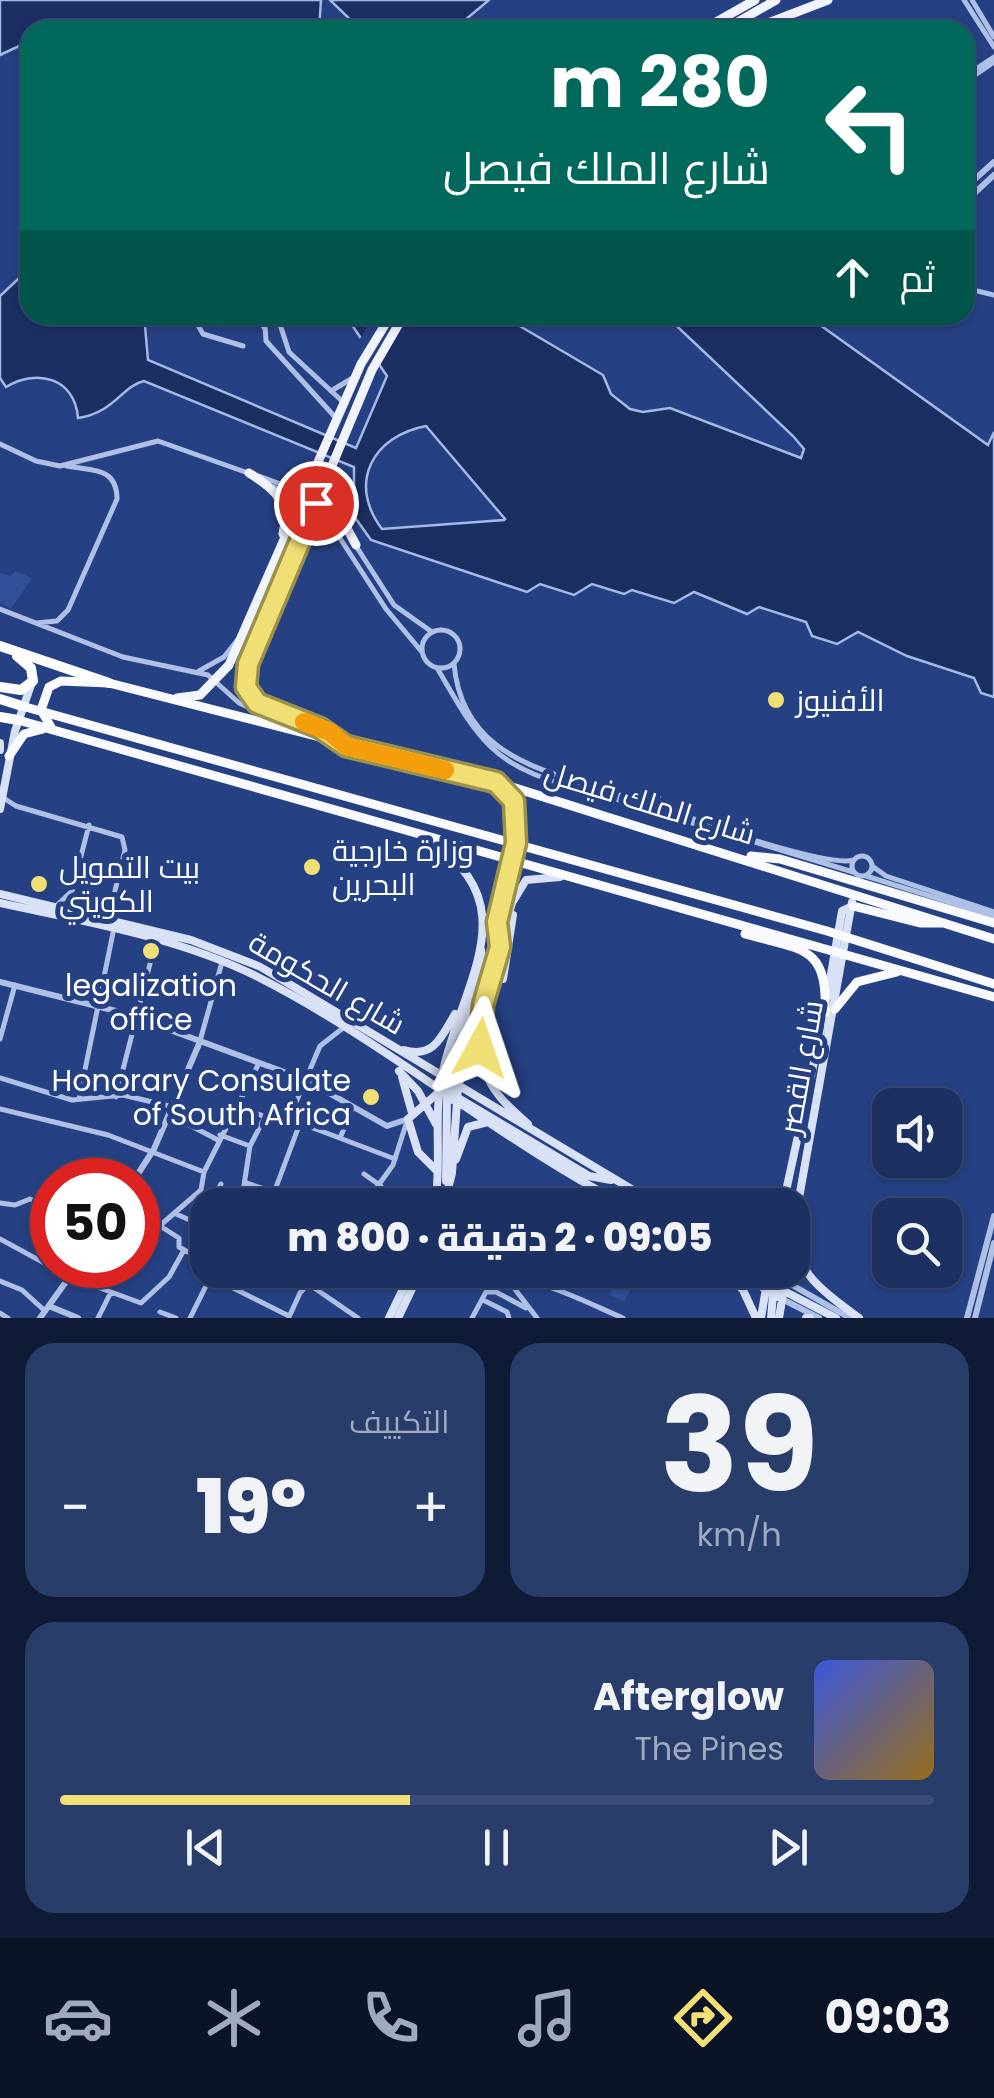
<!DOCTYPE html>
<html lang="ar">
<head>
<meta charset="utf-8">
<style>
  :root { --surface:#1c3162; --page:#293d6b; --text:#f1f3f6; --muted:#a0a9be; --line:#3a4c77; --accent:#f0df74 }
  body { margin:0; font-family:Poppins,Cairo,sans-serif; background:var(--page); color:var(--text); direction:rtl; height:100vh; display:flex; flex-direction:column; font-size:38px; white-space:nowrap }
  * { box-sizing:border-box; margin:0 }
  p { font-size:32px; color:var(--muted) }
  .icon { flex:none; width:55px; height:55px; fill:none; stroke:currentColor; stroke-width:2; stroke-linecap:round; stroke-linejoin:round }
  .map { position:relative; height:1318px; overflow:hidden; direction:ltr }
  .drawer { display:flex; flex-direction:column; gap:25px; padding:25px; background:#0f1b36; flex:1 }
  .drawer>* { flex:none }
  .hud { position:absolute; left:20px; top:20px; width:955px; height:305px; border-radius:30px; box-shadow:0 2px 8px #0004,0 0 0 2px var(--line); direction:rtl; background:#00695c; color:#fff; overflow:hidden }
  .buttons { position:absolute; left:872px; top:1088px; display:grid; gap:20px }
  .buttons a { display:grid; place-items:center; width:90px; height:90px; border-radius:20px; background:var(--surface); box-shadow:0 2px 8px #0004,0 0 0 2px var(--line); font-size:50px }
  .speed { position:absolute; left:30px; top:1158px; display:flex; gap:20px; font-size:50px; font-weight:700; text-align:center }
  .speed>* { display:grid; place-content:center; width:130px; height:130px; border-radius:50%; background:var(--surface); box-shadow:0 2px 8px #0004,0 0 0 2px var(--line); line-height:1 }
  .speed .limit { border:15px solid #d22; background:#fff; color:#111 }
  .pin { position:absolute; display:grid; place-items:center; width:85px; height:85px; color:#fff; margin:-42px; border:5px solid #fff; border-radius:50%; box-shadow:0 2px 10px #0007 }
  .me { position:absolute; width:110px; margin:-55px; rotate:5deg; stroke-linejoin:round; filter:drop-shadow(0 0 8px #0008) }
  .turn { display:flex; align-items:center; gap:35px; height:210px; padding:0 40px; font-size:45px }
  .turn .icon { width:130px; height:130px; stroke-width:2.5 }
  .turn b { display:block; font-size:70px; line-height:85px }
  .then { display:flex; align-items:center; height:95px; padding:0 40px; background:#0003; gap:20px; font-size:38px }
  .big { font-size:75px; font-weight:800; line-height:1.1 }
  .drawer .card { flex:1; display:flex; flex-direction:column; justify-content:center; gap:15px; min-width:0; padding:0 35px; border-radius:30px; background:var(--page) }
  .drawer .dial { align-items:center; gap:0 }
  .dial b { font-size:130px; line-height:1 }
  .song { display:flex; align-items:center; gap:30px }
  .cover { width:120px; height:120px; border-radius:15px; background:linear-gradient(135deg,hsl(230 70% 55%),hsl(40 70% 35%)) }
  .played { height:10px; border-radius:5px; background:linear-gradient(90deg,var(--accent) 40%,var(--line) 40%) }
  .keys { display:flex; justify-content:space-around; direction:ltr }
  .heat { display:flex; justify-content:space-between; align-items:center; font-size:55px; direction:ltr }
  .drawer .tiles { flex:1; display:grid; gap:25px; grid-template-columns:1fr 1fr }
  .card:last-child { grid-column:span 2 }
  .trip { position:absolute; left:190px; top:1188px; width:620px; height:100px; border-radius:30px; background:var(--surface); box-shadow:0 2px 8px #0004,0 0 0 2px var(--line); font-weight:800; line-height:100px; text-align:center; direction:rtl }
  .tab-bar { display:flex; height:160px; justify-content:space-around; align-items:center; background:#0b1427; color:var(--muted) }
  .tab-bar .icon { width:70px; height:70px }
  .tab-bar .active { color:var(--accent) }
  .tab-bar b { font-size:45px; color:var(--text) }
  .map>svg:first-child { display:block }
</style>
</head>
<body>
<div class="map">
<svg width="994" height="1318" viewBox="0 0 994 1318">
  <rect width="100%" height="100%" fill="#264183"/>
  <path fill="#31509a" d="M16,571L32,578L11,609L0,602V573L11,576Z
    M620,1270H638L625,1301L610,1295Z"/>
  <path fill="#1b2f63" stroke="#a4b9e7" stroke-width="2.5" fill-rule="evenodd" d="M0,0H321L319,30H30V41L0,55Z
    M330,0H489L453,30H361Z
    M30,268V315H144L148,360L356,448L387,376L345,315H501L603,375L611,394L630,409L643,412L670,408L801,458L804,449L793,436L665,315H806L988,445L994,432V697L981,693L974,678L907,656L858,632L837,644L812,636L806,622L759,607L747,614L694,592L674,603L632,590L624,594L592,584L574,595L540,584L527,592L371,540L354,516V467L144,381C122,386 114,413 78,418C75,378 37,368 6,387L0,378V296ZM426,426L505,519L504,520L382,529C347,483 373,436 426,426Z"/>
  <path fill="#264183" d="M374,315H409L377,370L358,342Z"/>
  <g fill="none" stroke-linecap="round" stroke-linejoin="round">
    <path stroke="#afc0e7" stroke-width="5" d="M964,0L994,47
      M972,0L994,37
      M965,76L994,57
      M965,82L994,62
      M965,288L994,295
      M192,315L203,334L243,346
      M257,315L265,329
      M272,315L265,326L266,341L335,417
      M277,315L289,352L342,401
      M331,391L351,379
      M0,444L36,461L60,466L158,441L248,473
      M259,476L310,495L319,493
      M274,487L332,526L386,609L422,652
      M304,497L327,511L343,529
      M356,546L394,605L432,632
      M0,609L123,657L208,675L239,703L285,724
      M36,623L57,621L68,610L117,499C117,466 91,471 67,466
      M422 649a19 19 0 1 1 38 0a19 19 0 1 1-38 0Z
      M454,664C461,740 516,763 581,783C601,789 622,799 642,797
      M437,668C454,696 467,723 490,746C530,786 593,786 642,809
      M199,671L224,657L239,638
      M640 803a10 10 0 1 1 20 0a10 10 0 1 1-20 0Z
      M2,797L16,806L122,837L125,850L110,911L114,919
      M661,803C683,820 829,868 853,860
      M656,812L853,872
      M852 866a10 10 0 1 1 20 0a10 10 0 1 1-20 0Z
      M872,866L886,876L994,912
      M866,876L994,916
      M56,906L72,891L89,825
      M0,1039L15,985
      M200,1041L222,962
      M0,1078L72,1100L123,1095L173,1107
      M116,1097L154,948L149,937
      M79,1099L114,928
      M237,1106L279,1122L300,1123L395,1159
      M0,1109L108,1135L204,1172
      M170,1115L218,1140
      M288,1121L320,1046L343,1028
      M220,1135L250,1146
      M340,1138L352,1110
      M364,1174L381,1186
      M246,1183L314,1205
      M275,1190L300,1123
      M197,1196L215,1205
      M0,1203L15,1205L30,1199L52,1208
      M210,1203L221,1184
      M241,1205L250,1146L265,1117
      M364,1205L393,1165L407,1121
      M176,1214L208,1228
      M138,1224L156,1229L201,1190L204,1172L258,1065
      M160,1226L179,1238V1247L208,1263
      M0,1239L70,1277L141,1303L169,1277L184,1250
      M273,1270L287,1276L294,1270
      M467,1270L482,1277L486,1286
      M484,1270L514,1288L537,1318
      M211,1277L289,1316
      M0,1281L22,1290L45,1311
      M307,1283L358,1318
      M487,1288C516,1262 590,1305 623,1318
      M486,1292H496L526,1308
      M483,1300L507,1312L509,1318
      M160,1312L176,1318
      M0,1313L8,1318
      M289,1317L300,1293L320,1270
      M98,1318L111,1292
      M190,1318L214,1270
      M472,1318L486,1292"/>
    <path stroke="#afc0e7" stroke-width="6" d="M965,188L994,162
      M965,202L994,175
      M0,982L124,1013L306,1080L387,1126L408,1119
      M134,1180L154,1149L199,1044
      M785,1281L850,1318
      M782,1299L819,1318
      M49,1306L78,1318
      M40,1318L78,1265
      M967,1318L994,1216
      M975,1318L994,1243"/>
    <path stroke="#d9e1f6" stroke-width="8" d="M0,743V750
      M496,782C550,830 485,888 499,942
      M0,809L15,731L31,685
      M423,837C532,902 462,980 442,1075C433,1118 442,1162 435,1205
      M0,894L191,940L261,967L658,1205
      M0,903C86,922 177,937 256,976C385,1041 496,1138 625,1205
      M503,979L513,915
      M827,997L842,911L853,906
      M483,1016C478,1072 486,1088 528,1124
      M404,1050C434,1059 442,1036 455,1014
      M399,1071L418,1091L436,1124
      M402,1077L412,1113
      M453,1095L589,1176L611,1180
      M453,1100L448,1082L482,965L481,950
      M408,1119L439,1092
      M408,1119L418,1152L437,1171
      M456,1159L468,1127L484,1123
      M446,1181L447,1096
      M612,1195L641,1205
      M444,1205L452,1173L458,1087L512,903L526,880L560,877
      M783,1205L825,1011
      M796,1233C794,1274 828,1295 859,1318
      M792,1237L852,902
      M723,1270L743,1290L756,1318
      M734,1270L782,1299
      M751,1270L767,1280
      M768,1271L774,1283L771,1318
      M765,1288L784,1291L836,1318
      M389,1318L412,1270
      M398,1318L421,1270
      M761,1318L769,1270
      M779,1318L787,1270
      M806,1318H810"/>
    <path stroke="#f1f4fd" stroke-width="9" d="M702,30L755,0
      M724,30L776,0
      M750,30L828,0
      M768,30L786,18
      M249,473C275,489 290,502 283,534
      M331,474L334,504L356,545
      M304,534L316,525L332,526
      M177,698L200,695L229,665L361,364L391,315
      M345,744C317,716 241,721 246,671L372,370L404,315"/>
    <path stroke="#f8fafe" stroke-width="9" d="M22,706L827,931L994,984
      M18,720L994,997
      M52,729L41,710L49,687L61,681L109,683L496,782L994,939
      M9,756L24,734L43,729
      M751,856L780,859L994,923
      M853,906L920,923H944
      M745,934C802,950 828,945 825,1013
      M835,1009L857,982L897,972"/>
    <path stroke="#fff" stroke-width="10" d="M0,646L109,683
      M0,687L21,690L33,681L31,668L17,656
      M0,699L22,706
      M0,717L18,720"/>
  </g>
  <g fill="none" stroke-linecap="round" stroke-linejoin="round">
    <defs>
      <path id="route" d="M316,503L248,664L246,687L257,703L320,728L346,746L496,782L514,801L516,843L497,922L500,947L483,1005L480,1048"/>
    </defs>
    <use href="#route" stroke="#9c914b" stroke-width="25"/>
    <use href="#route" stroke="#f0df74" stroke-width="18"/>
    <path stroke="#f59e0b" stroke-width="18" d="M304,722L330,732L346,746L445,770"/>
  </g>
  <g fill="#f0df74" stroke="#264183" stroke-width="4">
    <circle cx="776" cy="700" r="10"/>
    <circle cx="312" cy="867" r="10"/>
    <circle cx="39" cy="884" r="10"/>
    <circle cx="151" cy="951" r="10"/>
    <circle cx="371" cy="1097" r="10"/>
  </g>
  <g text-anchor="middle" dominant-baseline="central" stroke-width="10" stroke-linejoin="round" paint-order="stroke">
    <g font-size="30" fill="#fff" stroke="#264183" text-anchor="start">
      <text x="796" y="700">الأفنيوز</text>
      <text x="332" y="850">وزارة خارجية<tspan x="332" dy="34">البحرين</tspan></text>
      <text x="59" y="867">بيت التمويل<tspan x="59" dy="34">الكويتي</tspan></text>
      <text x="151" y="985" text-anchor="middle">legalization<tspan x="151" dy="34">office</tspan></text>
      <text x="351" y="1080" text-anchor="end">Honorary Consulate<tspan x="351" dy="34">of South Africa</tspan></text>
    </g>
    <g font-size="30" fill="#fff" stroke="#264183">
      <text transform="translate(650 803) rotate(17)">شارع الملك فيصل</text>
      <text transform="translate(327 983) rotate(30)">شارع الحكومة</text>
      <text transform="translate(801 1067) rotate(-80)">شارع القصر</text>
    </g>
  </g>
</svg>
<div class="buttons">
<a><svg class="icon" aria-label="sound" viewBox="0 0 24 24"><path d="M4 9h4l5-4v14l-5-4H4zM17 9q2 3 0 6"/></svg></a>
<a><svg class="icon" aria-label="search" viewBox="0 0 24 24"><circle cx="10" cy="10" r="6"/><path d="M15 15l6 6"/></svg></a>
</div>
<div class="speed"><div class="limit">50</div></div>
<div class="pin" style="left:316px;top:503px;background:#d93025"><svg class="icon" aria-label="arrive" viewBox="0 0 24 24"><path d="M6 21V4h12l-3 4 3 4H6"/></svg></div>
<svg class="me" style="left:480px;top:1048px" viewBox="-20 -20 40 40"><path d="M0-17L14 15 0 8-14 15z" fill="#f0df74" stroke="#fff" stroke-width="4"/></svg>
<div class="trip">09:05 · 2 دقيقة · 800 m</div>
<div class="hud">
<div class="turn"><svg class="icon" aria-label="left" viewBox="0 0 24 24"><path d="M17 20v-9H6M10 6l-5 5 5 5"/></svg><div><b>280 m</b>شارع الملك فيصل</div></div>
<div class="then">ثم<svg class="icon" aria-label="ahead" viewBox="0 0 24 24"><path d="M12 20V5M6 11l6-6 6 6"/></svg></div>
</div>
</div>
<section class="drawer">
<div class="tiles">
<div class="card dial"><b>39</b><p>km/h</p></div>
<div class="card"><p>التكييف</p>
<div class="heat"><a>−</a><b class="big">19°</b><a>+</a></div>
</div>
<div class="card">
<div class="song"><i class="cover"></i><div><b>Afterglow</b><p>The Pines</p></div></div>
<div class="played"></div>
<div class="keys"><svg class="icon" aria-label="previous" viewBox="0 0 24 24"><path d="M18 5L8 12l10 7zM5 5v14"/></svg><svg class="icon" aria-label="pause" viewBox="0 0 24 24"><path d="M8 5v14M16 5v14"/></svg><svg class="icon" aria-label="next" viewBox="0 0 24 24"><path d="M6 5l10 7-10 7zM19 5v14"/></svg></div>
</div>
</div>
</section>
<nav class="tab-bar">
<b>09:03</b>
<svg class="icon active" aria-label="directions" viewBox="0 0 24 24"><path d="M12 3l9 9-9 9-9-9zM9 14v-3h6M13 9l2 2-2 2"/></svg>
<svg class="icon" aria-label="music" viewBox="0 0 24 24"><path d="M9 18V5l10-2v13"/><circle cx="6" cy="18" r="3"/><circle cx="16" cy="16" r="3"/></svg>
<svg class="icon" aria-label="phone" viewBox="0 0 24 24"><path d="M5 4h4l2 5-3 2q2 4 5 5l2-3 5 2v4C11 20 4 13 5 4z"/></svg>
<svg class="icon" aria-label="climate" viewBox="0 0 24 24"><path d="M12 3v18M4 7l16 10M4 17L20 7"/></svg>
<svg class="icon" aria-label="car" viewBox="0 0 24 24"><path d="M5 17H2v-5l4-1 3-4h7l3 4 3 1v5h-3M9 17h6M6 11h13"/><circle cx="7" cy="17" r="2"/><circle cx="17" cy="17" r="2"/></svg>
</nav>
</body>
</html>
